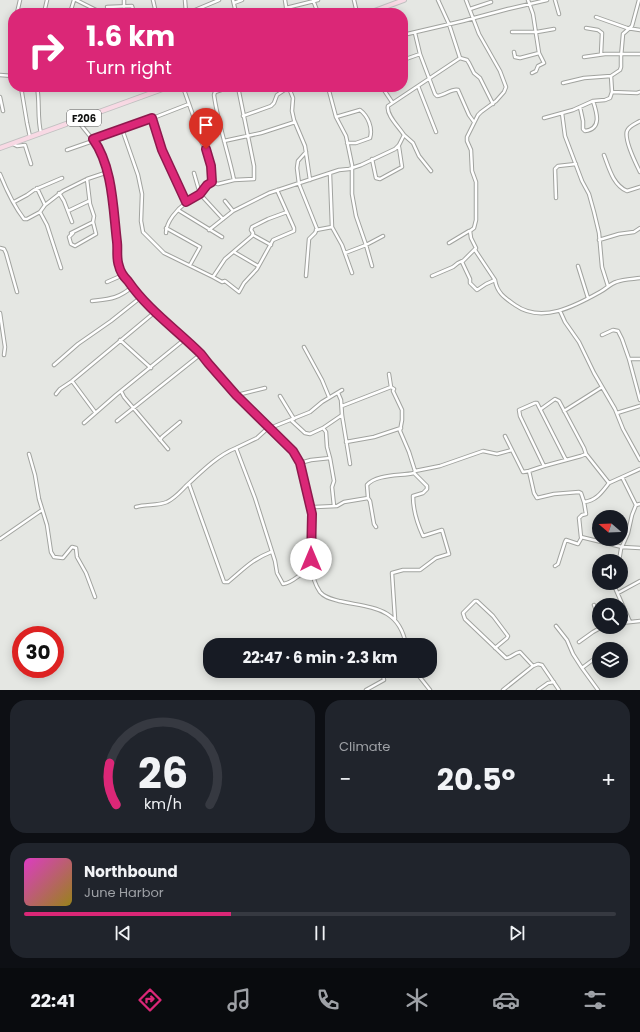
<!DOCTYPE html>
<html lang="en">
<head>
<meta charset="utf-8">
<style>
  :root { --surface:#171b24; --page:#20242c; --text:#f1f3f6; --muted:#9ea1a6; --line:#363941; --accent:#db2777 }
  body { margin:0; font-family:Poppins,sans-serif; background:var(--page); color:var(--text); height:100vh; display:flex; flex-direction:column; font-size:15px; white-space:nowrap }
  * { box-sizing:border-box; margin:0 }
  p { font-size:13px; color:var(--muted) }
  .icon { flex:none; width:22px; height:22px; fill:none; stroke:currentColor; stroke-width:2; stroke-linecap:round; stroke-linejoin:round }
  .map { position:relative; height:690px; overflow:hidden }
  .panel { display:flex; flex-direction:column; gap:10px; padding:10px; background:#0d0f14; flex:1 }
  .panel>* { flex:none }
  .hud { position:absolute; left:8px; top:8px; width:400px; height:84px; border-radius:16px; box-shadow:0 2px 10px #0003; background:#db2777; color:#fff; overflow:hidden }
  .needle { width:26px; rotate:289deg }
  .buttons { position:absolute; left:592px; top:510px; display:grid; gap:8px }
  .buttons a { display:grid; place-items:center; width:36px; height:36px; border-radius:50%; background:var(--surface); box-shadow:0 2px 10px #0003; font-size:20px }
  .speed { position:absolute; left:12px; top:626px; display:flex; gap:8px; font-size:20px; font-weight:700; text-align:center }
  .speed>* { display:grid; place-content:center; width:52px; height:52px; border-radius:50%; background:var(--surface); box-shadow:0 2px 10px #0003; line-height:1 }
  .speed .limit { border:6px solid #d22; background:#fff; color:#111 }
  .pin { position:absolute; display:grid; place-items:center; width:34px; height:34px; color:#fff; margin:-41px -17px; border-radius:50% 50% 50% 0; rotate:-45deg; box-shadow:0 0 4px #0007 }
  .pin .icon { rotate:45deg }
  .me { position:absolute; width:44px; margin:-22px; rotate:0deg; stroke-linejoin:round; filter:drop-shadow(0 0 3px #0008) }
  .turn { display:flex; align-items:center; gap:14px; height:84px; padding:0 12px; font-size:18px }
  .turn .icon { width:52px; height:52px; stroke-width:2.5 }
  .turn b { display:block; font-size:28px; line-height:34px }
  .big { font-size:30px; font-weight:700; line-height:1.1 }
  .panel .card { flex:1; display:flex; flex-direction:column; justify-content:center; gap:6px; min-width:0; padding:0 14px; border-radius:16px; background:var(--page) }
  .panel .dial { align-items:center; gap:0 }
  .dial svg { height:104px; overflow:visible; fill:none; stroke:var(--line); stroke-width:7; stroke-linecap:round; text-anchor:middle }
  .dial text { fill:var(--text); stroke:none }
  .song { display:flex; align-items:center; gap:12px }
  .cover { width:48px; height:48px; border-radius:6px; background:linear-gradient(135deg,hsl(310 70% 55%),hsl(50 70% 35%)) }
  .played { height:4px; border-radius:2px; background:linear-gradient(90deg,var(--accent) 35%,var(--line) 35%) }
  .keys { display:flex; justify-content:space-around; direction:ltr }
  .heat { display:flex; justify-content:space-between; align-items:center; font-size:22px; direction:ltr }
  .panel .tiles { flex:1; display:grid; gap:10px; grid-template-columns:1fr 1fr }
  .card:last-child { grid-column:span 2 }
  .trip { position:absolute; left:203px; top:638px; width:234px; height:40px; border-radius:16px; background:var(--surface); box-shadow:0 2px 10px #0003; font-weight:700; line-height:40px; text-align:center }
  .dock { display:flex; height:64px; justify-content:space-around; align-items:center; background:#090b0e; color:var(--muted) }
  .dock .icon { width:28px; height:28px }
  .dock .selected { color:var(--accent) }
  .dock b { font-size:18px; color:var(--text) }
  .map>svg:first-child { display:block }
</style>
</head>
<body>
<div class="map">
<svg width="640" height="690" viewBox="0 0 640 690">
  <rect width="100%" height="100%" fill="#e5e7e3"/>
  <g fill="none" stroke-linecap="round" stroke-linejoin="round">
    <defs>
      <path id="minor" d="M76,0L96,10L98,13
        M124,0V7
        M153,0L156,13
        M185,0L186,13
        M233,0L236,13
        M285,0L287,13
        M313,0L318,13
        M354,0L357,13
        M438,0L449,24L460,58
        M466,0L479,34L500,71L506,87L504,92L496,101L481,112L478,115L467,137V141L471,150L472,171L476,182V220L474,228L470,231L471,238L476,248L475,250L495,280C497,293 505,298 515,305C542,324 575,306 600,292C606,289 610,284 616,282C623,279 632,279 640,278
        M555,0L559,14
        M234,3L242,0
        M107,7L132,6L134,13
        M112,8L113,13
        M286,8L318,0
        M470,9L491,2
        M17,13L20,0
        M44,13L47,0
        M70,13L74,0
        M188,13L219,0
        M596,17L627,28L640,30
        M586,28L598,30L602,33L601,54
        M512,32H537L554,29
        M415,33L420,54L435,94L437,96C444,96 452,88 458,90L469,115L474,122
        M403,35L463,21L508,9L547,0
        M514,52L515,57L520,58L539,53L533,14L528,0
        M584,57L605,54H640
        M403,60L420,54
        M532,73L536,71L538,66L544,63L539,53
        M0,75L13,76
        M563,83L584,78L611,76
        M418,86L436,132
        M21,87L27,123L30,137
        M37,87C40,102 37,118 41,133
        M183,87L194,118L200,139L205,149L211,166V182
        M224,87L228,88L233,87
        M328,87L336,117L346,136L352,165V194L356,216L366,245L372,266
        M382,87L392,102
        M227,88L215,92L214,95C218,124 228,151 234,180
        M289,88L293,98L292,111L294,120L305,146L310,180
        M612,92L637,93L640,92
        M0,97L3,111
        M580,107L583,121V129L585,131C602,129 597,113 593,101
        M562,113L565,136L582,181L589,194L594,212L599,233L602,267L608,286
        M243,116L271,106L274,103L277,95L289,87
        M336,117L360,110C368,116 373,128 370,138L356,143H347
        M152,118L162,150L186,202
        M544,118L573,110L593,101L605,100L610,98L612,92L611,76L620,70L621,67V57L623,34L632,26L639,0
        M77,120L98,146L108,172L109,184L115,211L117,258L120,270L140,298L201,354C218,379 241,401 263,421C276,434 294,447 301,464C306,477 311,501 311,515C313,540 305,570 320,592C325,598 332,599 339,601C370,608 399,606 406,645
        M640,121C635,124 629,126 627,131C624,140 636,164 640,172
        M122,129L138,175L142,194L141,221L143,232L164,253L213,277L225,259L252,236L253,233L251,230L252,227L268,219L287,212
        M404,135L413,143L419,156L431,171
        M224,141L261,133L295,122
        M13,144L17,146L25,145L31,164
        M67,150L90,142L93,139L135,125L189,104
        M604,155C609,168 613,185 627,191L640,187
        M372,159L376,178L380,179L402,167L399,147
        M194,173L200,194L223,219
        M0,174C6,189 14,206 24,219H27L40,212L45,205L63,191L87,179L108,172
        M330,174L332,227L342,245L352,273
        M37,188L45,205
        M59,193L64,201L72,222
        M556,198L555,169L558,166L576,164
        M225,201L233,211
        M14,202L27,195L34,190L62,178
        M178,210L222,237
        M68,211L89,201
        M40,212L47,225L61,268
        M166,228L200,247L190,265
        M209,230L233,211L269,193L339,170L349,169L361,165L395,149L399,145L404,135C399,127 386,115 388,106L460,58L467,60L469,63L474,73L480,78L493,104
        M316,230L332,227
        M71,233L93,222L94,216L90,204L87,179
        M73,233L69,237L71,244L75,246L96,234L93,222
        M166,233C166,222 177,209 187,202C191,199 197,197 200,193C205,189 207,185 211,182L218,184L234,180L254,179V166L238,87
        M253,235L271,245
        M599,240L619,234L634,232L640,228
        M449,243L469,231
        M0,248L4,249L6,253L17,292
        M475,249L462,262L470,279V283L477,290L486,284L495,280
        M234,252L258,266
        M345,253L366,245L383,236
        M578,266L588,298
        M306,276L309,239L315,233L317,229L299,184L297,168L298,161L306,152
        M432,276L453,267L458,263L462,261
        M213,277L222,282L225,281L239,292L244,283L257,269L273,240L294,231V228L277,190
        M107,282L123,275
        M92,301C109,299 118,299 132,287
        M560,311L565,322L579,342L594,373L615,409L623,429L640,460
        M0,313L5,347L4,355
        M602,335L613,330L618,331L622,339L629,359H640
        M120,340L151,368
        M304,347L322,380L329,397
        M629,359L640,400
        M54,365L78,344L111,321L140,298
        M389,374L391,387L394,389L393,391L402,410V420L400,431L409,452L415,471L414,473L427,486V489L423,493L413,496C413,509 417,523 423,536L442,530L449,554L436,558L420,570H403L392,573L395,619
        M72,381L95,412
        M121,391L124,397L168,449
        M338,393L341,400L342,415L350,464
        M56,394L60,389L72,381L155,312
        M237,395L265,388
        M280,396L294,419
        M342,406L391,387
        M541,409L555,399L559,401L584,448L586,454
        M564,411L602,387
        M617,413L640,406
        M117,421L201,354
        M292,421L305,433L310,434L323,428L342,415
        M84,423L116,395L185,339
        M269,427L257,438L236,448L255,498L275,561L277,573L283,584C294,583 301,571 312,569
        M270,428L310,412L322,402L342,390
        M505,436L523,472L529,471L544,466
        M160,440L162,437L180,422
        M346,442L374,437L401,428
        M29,454L35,475L39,499L47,525L51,552L54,557L63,558L72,547L76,548L77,557L86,573L95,597
        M330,458L334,481L332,487L334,506
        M566,460L537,403H535L519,410L520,416L544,466L581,456L586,454L609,483L640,469
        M300,463L311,460L330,458L327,447L326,432L323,428
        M415,471L440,466L483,451L497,454L512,450
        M529,471L534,493L537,498L554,494L579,492L581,493L584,502C596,501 602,492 609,483
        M622,477L636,505
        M189,484L224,582H228C244,569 251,560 271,552
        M368,498L367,485C376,474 401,476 414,473
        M584,502L586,514L582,515L579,518L581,537L622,547L640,548
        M136,507C146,504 157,506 167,502C175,498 180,492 186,486C201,472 218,455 236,448
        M310,508L315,507L337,506L344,502L368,498L370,501L374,524L376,527
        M0,539L42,510
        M619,561L621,549L628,533L632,515L636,505L640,504
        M555,566L558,564L565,542L566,540L578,544L582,537
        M613,583L630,622
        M618,593L640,581
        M594,605L599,617
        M621,623L640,621
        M556,626L567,640L573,654L582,668L598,690
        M579,642L593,632L602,627
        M495,648L507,638L508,636L493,616L477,601H475L463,613L465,619L506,658C511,658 514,653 520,652L533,666
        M582,668L598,656
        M415,671L430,690
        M366,690L384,680L382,671
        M503,690L533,666L538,664L542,665L559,690
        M538,690L548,683L554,682"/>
      <path id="primary" d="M369,13L404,0
        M0,148L168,87"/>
    </defs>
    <use href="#minor" stroke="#a1a39f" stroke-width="4.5"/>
    <use href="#primary" stroke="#c1c1c1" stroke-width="6"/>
    <use href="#minor" stroke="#fff" stroke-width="2.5"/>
    <use href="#primary" stroke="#f8d9e4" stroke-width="4"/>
  </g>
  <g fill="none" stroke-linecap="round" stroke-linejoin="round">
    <defs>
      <path id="route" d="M206,149L211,166L212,182L207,185L200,194L186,202L162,150L152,118L93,139C113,167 113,209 117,242C118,250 116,258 119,266C120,271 124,277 128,281C148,310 177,330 201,354L208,363L236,395L293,451L300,463L312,514L311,559"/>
    </defs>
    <use href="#route" stroke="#8e194d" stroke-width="10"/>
    <use href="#route" stroke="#db2777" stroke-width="7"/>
  </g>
  <g text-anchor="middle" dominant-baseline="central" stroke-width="3.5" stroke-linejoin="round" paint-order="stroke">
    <rect fill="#fff" stroke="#585858" stroke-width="1" x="67" y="110" width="34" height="16" rx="3"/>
    <g font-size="10" font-weight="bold" fill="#101110">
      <text x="84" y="118">F206</text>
    </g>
  </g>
</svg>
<div class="buttons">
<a><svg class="needle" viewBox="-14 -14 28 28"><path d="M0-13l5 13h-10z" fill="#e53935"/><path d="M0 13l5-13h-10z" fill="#9ea1a6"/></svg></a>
<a><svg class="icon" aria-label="sound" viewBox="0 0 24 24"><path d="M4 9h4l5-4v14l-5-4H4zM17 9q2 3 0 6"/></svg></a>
<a><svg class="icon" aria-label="search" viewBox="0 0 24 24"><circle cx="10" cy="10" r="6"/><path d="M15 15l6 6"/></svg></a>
<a><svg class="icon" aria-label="layers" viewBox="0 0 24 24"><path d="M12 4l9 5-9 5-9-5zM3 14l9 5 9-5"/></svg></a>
</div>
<div class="speed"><div class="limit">30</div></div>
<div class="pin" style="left:206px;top:149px;background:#d93025"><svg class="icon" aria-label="arrive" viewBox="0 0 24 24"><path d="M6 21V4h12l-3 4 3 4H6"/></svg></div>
<svg class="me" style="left:311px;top:559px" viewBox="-20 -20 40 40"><circle r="19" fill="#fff"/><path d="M0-13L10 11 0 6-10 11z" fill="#db2777"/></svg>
<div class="trip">22:47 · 6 min · 2.3 km</div>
<div class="hud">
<div class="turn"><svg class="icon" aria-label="right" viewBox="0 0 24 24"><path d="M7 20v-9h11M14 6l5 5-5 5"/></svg><div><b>1.6 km</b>Turn right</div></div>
</div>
</div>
<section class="panel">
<div class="tiles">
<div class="card dial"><svg viewBox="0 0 100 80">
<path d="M14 69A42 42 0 1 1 86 69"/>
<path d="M14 69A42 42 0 0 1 9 37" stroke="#db2777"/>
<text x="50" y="56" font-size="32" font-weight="700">26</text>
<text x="50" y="72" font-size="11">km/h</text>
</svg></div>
<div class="card"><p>Climate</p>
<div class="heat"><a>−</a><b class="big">20.5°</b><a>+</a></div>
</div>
<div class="card">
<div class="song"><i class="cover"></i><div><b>Northbound</b><p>June Harbor</p></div></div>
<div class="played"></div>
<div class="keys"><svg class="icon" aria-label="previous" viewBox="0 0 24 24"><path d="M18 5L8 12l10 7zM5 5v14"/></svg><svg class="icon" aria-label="pause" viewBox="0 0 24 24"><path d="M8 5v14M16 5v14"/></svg><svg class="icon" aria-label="next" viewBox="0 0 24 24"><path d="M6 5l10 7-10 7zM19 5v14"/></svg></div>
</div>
</div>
</section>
<nav class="dock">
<b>22:41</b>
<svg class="icon selected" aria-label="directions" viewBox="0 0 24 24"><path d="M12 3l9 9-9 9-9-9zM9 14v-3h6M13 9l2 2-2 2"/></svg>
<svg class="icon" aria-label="music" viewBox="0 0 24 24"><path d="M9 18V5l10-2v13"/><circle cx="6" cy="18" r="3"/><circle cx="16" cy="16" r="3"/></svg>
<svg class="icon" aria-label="phone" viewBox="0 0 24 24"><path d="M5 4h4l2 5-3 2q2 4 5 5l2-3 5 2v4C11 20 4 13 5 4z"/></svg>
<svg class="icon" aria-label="climate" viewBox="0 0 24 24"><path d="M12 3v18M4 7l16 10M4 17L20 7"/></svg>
<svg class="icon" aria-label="car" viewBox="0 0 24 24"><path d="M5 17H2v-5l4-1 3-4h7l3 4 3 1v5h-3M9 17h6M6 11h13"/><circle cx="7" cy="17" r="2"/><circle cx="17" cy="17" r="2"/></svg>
<svg class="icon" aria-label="filters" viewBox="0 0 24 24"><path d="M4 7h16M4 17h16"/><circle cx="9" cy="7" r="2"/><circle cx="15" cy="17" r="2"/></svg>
</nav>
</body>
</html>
